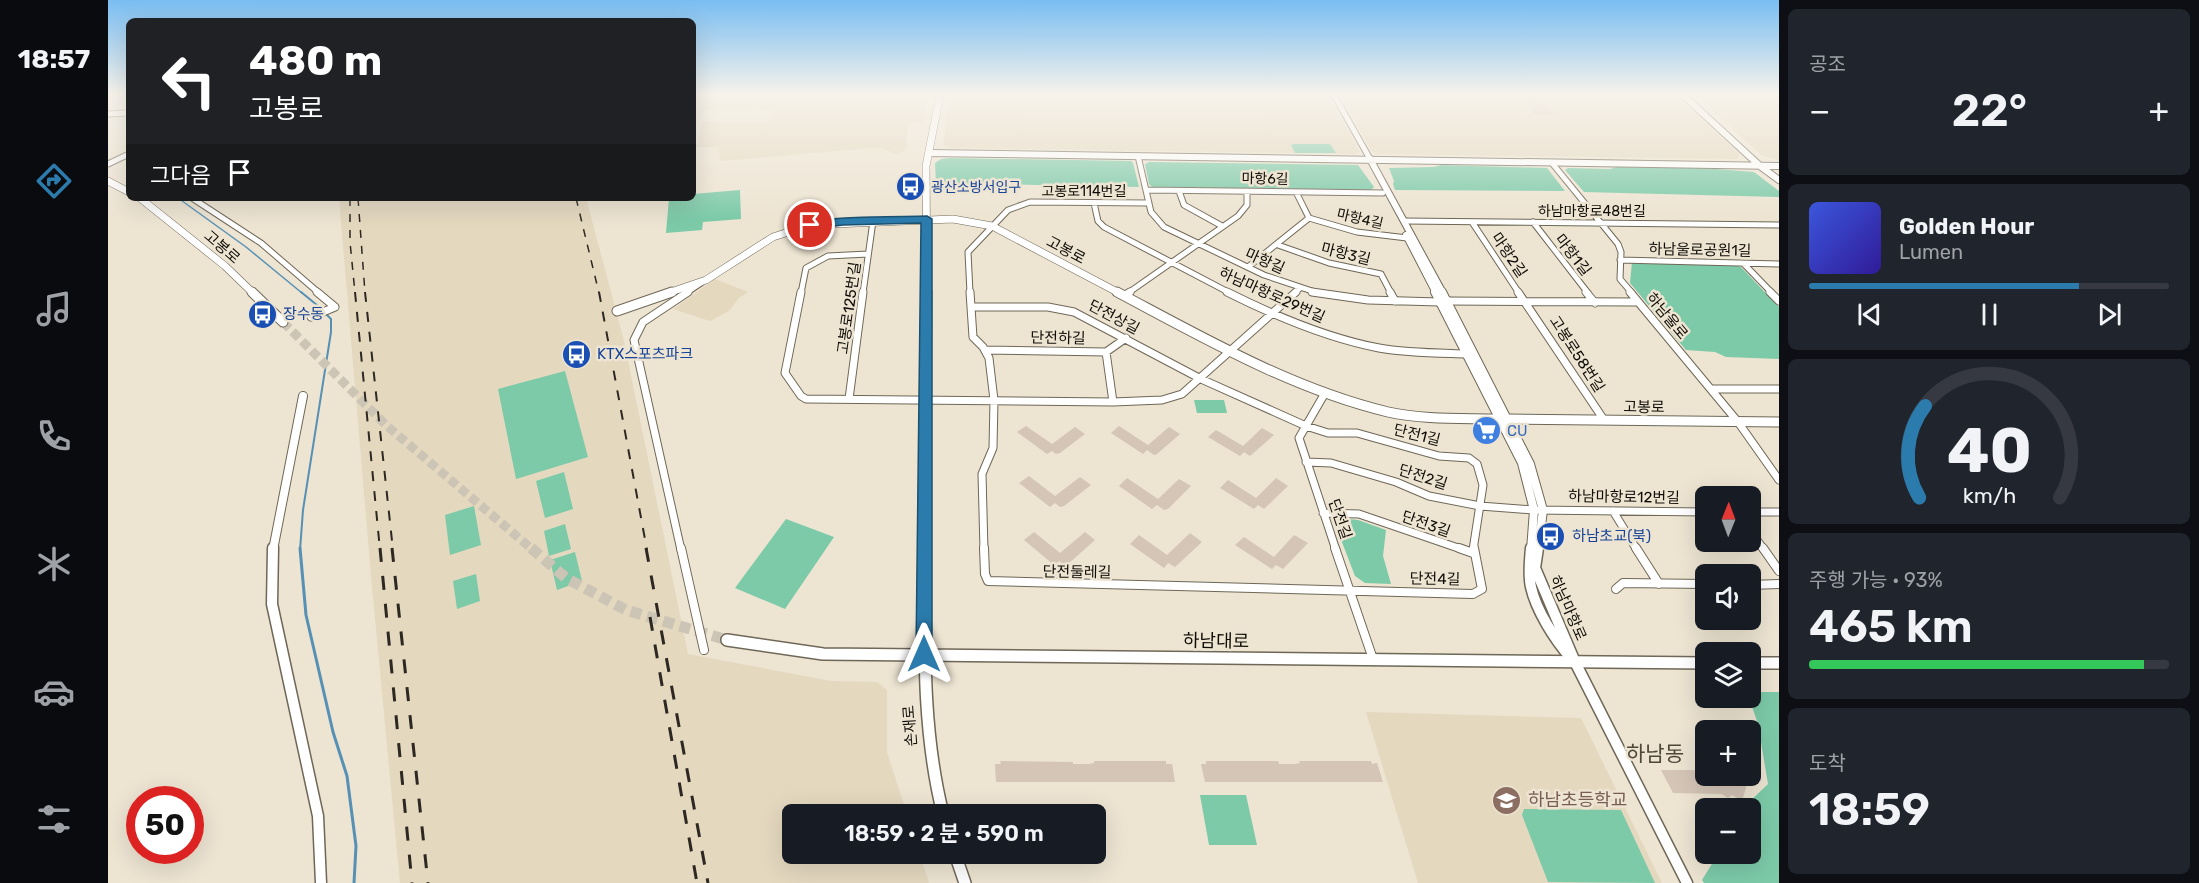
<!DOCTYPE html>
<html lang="ko">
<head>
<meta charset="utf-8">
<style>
  :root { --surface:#171b24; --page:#20242c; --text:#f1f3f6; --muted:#9ea1a6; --line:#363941; --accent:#2b7cad }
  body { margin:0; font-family:Rubik,"Noto Sans KR",sans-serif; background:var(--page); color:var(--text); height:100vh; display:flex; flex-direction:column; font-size:22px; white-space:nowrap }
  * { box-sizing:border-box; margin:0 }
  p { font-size:20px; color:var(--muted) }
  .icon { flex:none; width:33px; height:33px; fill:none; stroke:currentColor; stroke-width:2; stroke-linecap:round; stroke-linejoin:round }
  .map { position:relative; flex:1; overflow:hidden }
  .sheet { display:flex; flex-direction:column; gap:9px; padding:9px; background:#0d0f14; width:420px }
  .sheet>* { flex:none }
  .hud { position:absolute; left:18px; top:18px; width:570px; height:183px; border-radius:9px; box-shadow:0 6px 24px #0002; background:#202124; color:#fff; overflow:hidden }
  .needle { width:39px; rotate:1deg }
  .buttons { position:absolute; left:1587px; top:486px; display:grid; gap:12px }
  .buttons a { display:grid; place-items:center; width:66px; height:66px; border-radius:9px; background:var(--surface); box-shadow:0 6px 24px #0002; font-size:30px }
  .speed { position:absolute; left:18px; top:786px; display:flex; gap:12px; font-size:30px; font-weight:700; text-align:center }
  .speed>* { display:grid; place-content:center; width:78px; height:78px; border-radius:50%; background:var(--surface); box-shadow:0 6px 24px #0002; line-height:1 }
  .speed .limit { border:9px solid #d22; background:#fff; color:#111 }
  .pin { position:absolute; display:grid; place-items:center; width:51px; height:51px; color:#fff; margin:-26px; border:3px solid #fff; border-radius:50%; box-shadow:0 2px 6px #0007 }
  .me { position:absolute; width:66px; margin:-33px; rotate:0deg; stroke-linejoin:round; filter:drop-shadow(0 0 4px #0008) }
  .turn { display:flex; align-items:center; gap:21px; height:126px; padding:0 24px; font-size:27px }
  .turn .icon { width:78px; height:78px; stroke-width:2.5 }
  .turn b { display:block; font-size:42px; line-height:51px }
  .then { display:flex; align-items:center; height:57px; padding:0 24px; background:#0003; gap:12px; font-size:22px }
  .big { font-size:45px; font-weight:600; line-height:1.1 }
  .sheet .tile { flex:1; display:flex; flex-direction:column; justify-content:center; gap:9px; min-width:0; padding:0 21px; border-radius:9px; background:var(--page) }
  .sheet .dial { align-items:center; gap:0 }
  .dial svg { height:156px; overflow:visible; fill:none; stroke:var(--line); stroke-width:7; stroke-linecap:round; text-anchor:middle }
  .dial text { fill:var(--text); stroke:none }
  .song { display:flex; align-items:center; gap:18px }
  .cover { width:72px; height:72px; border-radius:9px; background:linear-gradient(135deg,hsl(230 70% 55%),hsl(250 70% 35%)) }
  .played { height:6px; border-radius:3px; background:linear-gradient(90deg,var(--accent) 75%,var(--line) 75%) }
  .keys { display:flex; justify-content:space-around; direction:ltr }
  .heat { display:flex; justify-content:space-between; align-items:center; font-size:33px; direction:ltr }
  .charge { height:9px; border-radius:4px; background:linear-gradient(90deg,#34c759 93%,var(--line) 0) }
  .trip { position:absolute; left:674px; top:804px; width:324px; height:60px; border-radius:9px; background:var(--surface); box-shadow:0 6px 24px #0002; font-weight:600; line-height:60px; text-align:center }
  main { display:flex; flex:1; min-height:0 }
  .dock { display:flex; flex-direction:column; width:108px; justify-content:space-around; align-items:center; background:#090b0e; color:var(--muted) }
  .dock .icon { width:42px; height:42px }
  .dock .selected { color:var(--accent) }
  .dock b { font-size:27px; color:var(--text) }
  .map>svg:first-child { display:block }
</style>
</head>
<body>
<main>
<nav class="dock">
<b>18:57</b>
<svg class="icon selected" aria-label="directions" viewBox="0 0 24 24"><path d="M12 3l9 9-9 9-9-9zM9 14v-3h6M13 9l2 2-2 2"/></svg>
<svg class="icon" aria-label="music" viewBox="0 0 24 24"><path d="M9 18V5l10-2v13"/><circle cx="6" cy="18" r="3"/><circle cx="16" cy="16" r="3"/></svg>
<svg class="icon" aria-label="phone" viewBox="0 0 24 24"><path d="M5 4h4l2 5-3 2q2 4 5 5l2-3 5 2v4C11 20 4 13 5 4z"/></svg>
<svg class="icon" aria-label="climate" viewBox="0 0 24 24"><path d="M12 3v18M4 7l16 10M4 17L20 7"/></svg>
<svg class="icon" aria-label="car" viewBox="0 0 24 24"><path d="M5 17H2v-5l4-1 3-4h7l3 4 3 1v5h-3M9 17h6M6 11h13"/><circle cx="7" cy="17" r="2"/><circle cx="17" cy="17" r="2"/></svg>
<svg class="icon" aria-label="filters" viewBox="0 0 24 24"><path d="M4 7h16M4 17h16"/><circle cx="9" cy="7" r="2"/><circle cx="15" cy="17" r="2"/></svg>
</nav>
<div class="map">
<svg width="1671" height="883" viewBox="0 0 1671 883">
  <rect width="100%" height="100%" fill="#ede4d2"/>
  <path fill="#e4d8bf" d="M585,95H820L815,123H801L798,143L801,146L790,155L773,148H765L612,161L610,147H588L595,121H662L666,111L597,110L592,120H585Z
    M842,95H1220L1252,152L1246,154L842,148L835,145Z
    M1233,95H1568L1631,154V157L1629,159L1270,154L1263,151Z
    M1587,95H1671V160L1653,155Z
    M231,198H478L516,341L580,654L723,681L769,682L779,690V752L799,814H684V854H812L821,883H292L263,576Z
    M607,279L640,292L631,298L621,311L602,321L565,309Z
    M1258,712L1473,718L1554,883H1310Z"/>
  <path fill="#7ccaa8" d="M1186,144H1222L1228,153H1187L1183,145Z
    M841,158L1023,161L1025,163L1031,187L828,183L827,163L833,159Z
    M1041,162L1250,165L1266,187L1263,190L1044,187L1041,184L1037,164Z
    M1333,165L1439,168L1457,191L1287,190L1285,184L1286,181L1281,168L1326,167Z
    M1509,167L1595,168L1646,172L1671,191V197L1476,192L1457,170L1460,168L1502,169Z
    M632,190L633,219L595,222L594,230L558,233L561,198H585V194Z
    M1524,262L1626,265L1633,267L1671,307V359L1618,357L1607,352L1578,350L1522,283Z
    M457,371L480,457L408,479L390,389Z
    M1086,400H1116L1119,413H1089Z
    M456,472L465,509L437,518L428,481Z
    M366,506L373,545L342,555L337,515Z
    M1232,518L1250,520L1278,530L1275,556L1283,584L1257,583L1247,576L1227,524Z
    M678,519L726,537L677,609L627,588Z
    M457,524L463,549L441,556L436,531Z
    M467,552L474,581L449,590L442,560Z
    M368,574L372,601L349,609L345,581Z
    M1643,692H1671V883H1596L1594,880L1610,854H1642V808H1628L1637,806L1660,784L1650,724L1641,698H1642Z
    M1092,795H1138L1149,845H1101Z
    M1416,809L1513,810L1547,883L1440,882L1414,815Z"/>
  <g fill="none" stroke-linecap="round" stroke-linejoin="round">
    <path stroke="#5691b5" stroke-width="1.5" d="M70,198L138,247L194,293"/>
    <path stroke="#5691b5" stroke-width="2" d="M193,292L215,310
      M192,550L195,510L223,332V319L218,314"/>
    <path stroke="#5691b5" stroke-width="3" d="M192,548L198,615L225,732L239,776L248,846L246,883"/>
  </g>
  <path fill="#d4c5b7" d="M1411,95H1429L1446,115H1427Z
    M918,426L944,444L967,427L977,434L952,453L948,454L944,451L939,454L909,432Z
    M1011,426L1040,445L1061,427L1072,434L1049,454L1046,455L1039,450L1035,454L1003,433Z
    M1154,428L1166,435L1142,456L1136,452L1132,456L1100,437L1108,430L1135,446Z
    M921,476L947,496L972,477L983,485L956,506L952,507L947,503L942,507L911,483Z
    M1019,478L1050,499L1071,479L1083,486L1060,509L1056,510L1049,505L1044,509L1011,486Z
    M1168,478L1180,486L1156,509L1150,505L1146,509L1112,488L1120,480L1148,498Z
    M926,532L952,553L977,532L987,540L960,564L957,565L951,561L946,565L916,540Z
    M1082,533L1094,542L1067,567L1060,563L1056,568L1022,544L1031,535L1059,555Z
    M1186,535L1200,543L1175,569L1168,565L1164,569L1127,545L1136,537L1166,557Z
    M892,761L965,762V764H981L986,763V761H1058V764H1064L1067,782H888L887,764H893Z
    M1098,761H1170L1171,764H1187L1192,763L1191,761H1263L1264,764L1269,763L1275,782H1097L1093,764H1098Z
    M1553,770H1598V776H1633L1640,781L1634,801L1624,795L1620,798L1614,794L1565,793Z"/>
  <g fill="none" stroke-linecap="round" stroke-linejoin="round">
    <path stroke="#ccc4b4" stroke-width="9" stroke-dasharray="9 4.5" stroke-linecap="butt" d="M175,322L278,425L425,550"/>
    <path stroke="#ccc4b4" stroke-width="11" stroke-dasharray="11 6" stroke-linecap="butt" d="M423,548L458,578L518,610L619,640"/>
    <defs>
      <path id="minor-far2" d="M1226,95L1262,159
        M0,114L21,113
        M1030,156L1043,212L1056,227L1156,275L1210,293
        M1444,163L1510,244L1513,252L1512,279L1524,293
        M0,164L21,154
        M1038,190L1275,193
        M1071,191L1076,205L1114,226
        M84,198L153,243L211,293
        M986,203L990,221L996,227L1122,293
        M1201,218L1249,232L1299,238
        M1296,221L1671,225
        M1364,222L1411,293
        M1425,222L1480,293
        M1170,245L1221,263L1273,274L1283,293
        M1512,260L1671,264
        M1636,264L1664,293
        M1140,267L1201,218L1188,192
        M578,293L593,283
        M693,293L698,268L720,256L760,254
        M755,293L765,221
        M862,293L860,252L900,210L922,202L1041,203
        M1020,293L1130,216L1139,205V191
        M1186,293L1192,288"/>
      <path id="minor-far1" d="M693,292L677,373L693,396L698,399L1005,402L1054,400L1074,394L1188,292
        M862,292L865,337L875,347L881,358L886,400L885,448L874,474L876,550
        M1119,292C1167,316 1218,338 1271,348C1299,353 1329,353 1358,354
        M1204,292L1260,300L1332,302
        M1282,292L1287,301
        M1410,292L1496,420
        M1478,292L1487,303
        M1522,292L1630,422L1671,480
        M1662,292L1671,301
        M1016,296L1022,292
        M1339,301L1530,302
        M863,307H940L966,312L1093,379L1198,426L1220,433H1249L1331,456L1361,458L1369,464L1375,485L1365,550
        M203,317L227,307L209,292
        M877,350L998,352L1018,338
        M998,352L1005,402
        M1603,389H1671
        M1217,393L1191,438L1228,550
        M741,399L755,292
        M1198,462L1223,463L1288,482L1321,496L1372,506L1426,510L1598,512
        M1505,511L1529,550
        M1642,512H1671
        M1215,513L1251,514L1356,550
        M1642,530L1656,550
        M573,550L526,340L535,322L580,292"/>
      <path id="minor" d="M573,548L596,650
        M876,548L877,574L880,581L1365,594L1374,589L1366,548
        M1227,548L1265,659
        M1351,548L1365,553
        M1528,548L1551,584
        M1655,548L1671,571
        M1642,585L1671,584
        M1508,589L1515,583L1598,584"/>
      <path id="tertiary-far2" d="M1575,95L1652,166L1671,180
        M821,153L1671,166
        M1262,159L1335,293
        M1298,235L1328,293"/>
      <path id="tertiary-far1" d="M1327,292L1414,463L1426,510L1423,550
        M1334,292L1422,464L1435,510L1430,550
        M165,550L195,396"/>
      <path id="tertiary" d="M165,548L164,604L210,816L213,883
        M1423,548C1422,561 1420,574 1423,587C1428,610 1447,640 1463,658
        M1430,548L1427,568L1467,662L1579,883"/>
      <path id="secondary-far2" d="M0,181L21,192
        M32,198L117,266L145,293
        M560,293L598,280L665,237L702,225L845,219L884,226L1011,293
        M819,293L818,166L832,95"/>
      <path id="secondary-far1" d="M144,292L175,322
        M1009,292C1096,338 1184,389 1280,412C1316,420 1354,418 1390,419
        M1332,302L1339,301
        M509,311L564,292
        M1400,419L1671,422
        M817,550L819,292"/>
      <path id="secondary" d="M817,548C817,638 813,726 835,814
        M619,640L715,654L1598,663
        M1642,663H1671
        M847,854L857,883"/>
    </defs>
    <use href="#minor-far2" stroke="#6f6757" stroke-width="7"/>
    <use href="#minor-far1" stroke="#6f6757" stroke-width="9"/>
    <use href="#minor" stroke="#6f6757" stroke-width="10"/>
    <use href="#tertiary-far2" stroke="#6f6757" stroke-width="8"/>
    <use href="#tertiary-far1" stroke="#6f6757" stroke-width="10"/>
    <use href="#tertiary" stroke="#6f6757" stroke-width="13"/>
    <use href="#secondary-far2" stroke="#6f6757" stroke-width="8"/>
    <use href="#secondary-far1" stroke="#6f6757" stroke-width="11"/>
    <use href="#secondary" stroke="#6f6757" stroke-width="14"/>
    <use href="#minor-far2" stroke="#fff" stroke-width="5"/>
    <use href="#minor-far1" stroke="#fff" stroke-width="7"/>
    <use href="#minor" stroke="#fff" stroke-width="8"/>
    <use href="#tertiary-far2" stroke="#fff" stroke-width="6"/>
    <use href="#tertiary-far1" stroke="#fff" stroke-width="8"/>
    <use href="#tertiary" stroke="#fff" stroke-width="10"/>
    <use href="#secondary-far2" stroke="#fff" stroke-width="7"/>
    <use href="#secondary-far1" stroke="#fff" stroke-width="9"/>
    <use href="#secondary" stroke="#fff" stroke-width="11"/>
    <path stroke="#2d2922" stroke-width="1.5" stroke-dasharray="8 8" stroke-linecap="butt" d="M242,198V242L247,293
      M250,198L257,293
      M468,198L491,293"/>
    <path stroke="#2d2922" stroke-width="2" stroke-dasharray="10 10" stroke-linecap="butt" d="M247,292L272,550
      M257,292L285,550
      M491,292L539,550"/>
    <path stroke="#2d2922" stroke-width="3" stroke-dasharray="14 14" stroke-linecap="butt" d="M272,548L304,883
      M284,548L320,883
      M538,548L600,883
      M542,617L589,883"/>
  </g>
  <linearGradient id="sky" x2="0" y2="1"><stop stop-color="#79bdf1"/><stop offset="0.43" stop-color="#f7f3eb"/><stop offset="1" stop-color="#f7f3eb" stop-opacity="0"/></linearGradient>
  <rect width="1671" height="219" fill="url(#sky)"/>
  <path fill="#2b7cad" stroke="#1c5170" stroke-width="1.5" d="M819,216L824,219V654L822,659L816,661L810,659L808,654L813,223L735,225L702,229L697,225C710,215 796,217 819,216Z"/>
  <defs>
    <symbol id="bus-disc" viewBox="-11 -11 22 22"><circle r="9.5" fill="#1a4fb4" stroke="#ede4d2"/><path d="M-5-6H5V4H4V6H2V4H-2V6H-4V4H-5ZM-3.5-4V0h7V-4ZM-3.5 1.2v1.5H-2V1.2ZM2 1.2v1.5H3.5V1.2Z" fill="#fff"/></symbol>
    <symbol id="supermarket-disc" viewBox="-11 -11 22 22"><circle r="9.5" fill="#3f7fe0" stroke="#ede4d2"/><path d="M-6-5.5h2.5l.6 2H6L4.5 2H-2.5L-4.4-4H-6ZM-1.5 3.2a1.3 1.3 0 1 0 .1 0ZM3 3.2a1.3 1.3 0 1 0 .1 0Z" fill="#fff"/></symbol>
    <symbol id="school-disc" viewBox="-11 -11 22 22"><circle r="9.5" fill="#8d6e63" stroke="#ede4d2"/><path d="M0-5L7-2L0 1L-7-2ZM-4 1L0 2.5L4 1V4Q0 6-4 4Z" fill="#fff"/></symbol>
  </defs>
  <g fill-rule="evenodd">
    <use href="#bus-disc" x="786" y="170" width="33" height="33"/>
    <use href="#bus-disc" x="138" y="298" width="33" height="33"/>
    <use href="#bus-disc" x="452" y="338" width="33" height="33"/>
    <use href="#supermarket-disc" x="1362" y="414" width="33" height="33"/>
    <use href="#bus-disc" x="1426" y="520" width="33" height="33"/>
    <use href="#school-disc" x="1382" y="784" width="33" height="33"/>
  </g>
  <g text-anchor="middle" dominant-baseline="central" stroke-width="5" stroke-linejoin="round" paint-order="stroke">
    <g font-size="14" fill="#100d07" stroke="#ede4d2">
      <text transform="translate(1157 179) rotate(1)">마항6길</text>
      <text x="976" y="191">고봉로114번길</text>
      <text x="1484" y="211">하남마항로48번길</text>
      <text transform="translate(1252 219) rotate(13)">마항4길</text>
    </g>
    <g font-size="14" fill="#164399" stroke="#ede4d2" text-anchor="start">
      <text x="823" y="187">광산소방서입구</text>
    </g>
    <g font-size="15" fill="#100d07" stroke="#ede4d2">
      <text transform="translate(114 247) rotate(41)">고봉로</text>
      <text transform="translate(958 250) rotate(28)">고봉로</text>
      <text transform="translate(1592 250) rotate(1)">하남울로공원1길</text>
      <text transform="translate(1238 254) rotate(14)">마항3길</text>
      <text transform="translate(1401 255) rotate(56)">마항2길</text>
      <text transform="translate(1465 255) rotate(52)">마항1길</text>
      <text transform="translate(1157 261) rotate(24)">마항길</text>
      <text transform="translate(1164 295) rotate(24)">하남마항로29번길</text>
      <text transform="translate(741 308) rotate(-82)">고봉로125번길</text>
      <text transform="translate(1559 316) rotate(50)">하남울로</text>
      <text transform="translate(1006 317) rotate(28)">단전상길</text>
      <text transform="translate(950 338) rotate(1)">단전하길</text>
      <text transform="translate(1469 354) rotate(57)">고봉로58번길</text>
      <text transform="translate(1536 407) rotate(1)">고봉로</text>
      <text transform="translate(1309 435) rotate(14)">단전1길</text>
      <text transform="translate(1315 477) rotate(18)">단전2길</text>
      <text transform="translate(1516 497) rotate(1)">하남마항로12번길</text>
      <text transform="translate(1232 519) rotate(71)">단전길</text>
      <text transform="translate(1318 524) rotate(19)">단전3길</text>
      <text transform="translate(969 572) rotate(1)">단전둘레길</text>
      <text transform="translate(1327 579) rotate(1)">단전4길</text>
      <text transform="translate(1460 608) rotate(66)">하남마항로</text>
      <text transform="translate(802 726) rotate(-94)">손재로</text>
    </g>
    <g font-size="15" fill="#164399" stroke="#ede4d2" text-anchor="start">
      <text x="175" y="314">장수동</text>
      <text x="489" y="354">KTX스포츠파크</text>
      <text x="1464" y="536">하남초교(북)</text>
    </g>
    <g font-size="15" fill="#366cbe" stroke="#ede4d2" text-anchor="start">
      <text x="1399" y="431">CU</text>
    </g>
    <g font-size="18" fill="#100d07" stroke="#ede4d2">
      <text transform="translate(1108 641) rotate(1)">하남대로</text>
    </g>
    <g font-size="18" fill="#785e54" stroke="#ede4d2" text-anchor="start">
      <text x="1420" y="800">하남초등학교</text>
    </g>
    <g font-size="21" fill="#4f4739" stroke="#ede4d2">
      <text x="1547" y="753">하남동</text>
    </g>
  </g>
</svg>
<div class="buttons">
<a><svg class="needle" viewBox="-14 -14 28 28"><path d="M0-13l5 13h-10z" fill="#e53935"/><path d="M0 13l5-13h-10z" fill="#9ea1a6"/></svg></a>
<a><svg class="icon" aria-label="sound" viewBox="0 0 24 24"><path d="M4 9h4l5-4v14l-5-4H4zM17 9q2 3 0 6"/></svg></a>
<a><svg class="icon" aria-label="layers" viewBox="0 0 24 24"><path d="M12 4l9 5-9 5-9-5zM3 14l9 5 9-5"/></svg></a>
<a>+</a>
<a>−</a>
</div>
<div class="speed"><div class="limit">50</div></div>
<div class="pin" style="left:702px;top:225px;background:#d93025"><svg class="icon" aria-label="arrive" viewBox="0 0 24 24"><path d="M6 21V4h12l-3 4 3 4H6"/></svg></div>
<svg class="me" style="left:816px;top:654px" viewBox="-20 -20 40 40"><path d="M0-17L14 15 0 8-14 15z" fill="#2b7cad" stroke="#fff" stroke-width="4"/></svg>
<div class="trip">18:59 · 2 분 · 590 m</div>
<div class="hud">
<div class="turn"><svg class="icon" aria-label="left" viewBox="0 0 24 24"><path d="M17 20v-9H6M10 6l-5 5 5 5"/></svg><div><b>480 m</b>고봉로</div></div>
<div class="then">그다음<svg class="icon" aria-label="arrive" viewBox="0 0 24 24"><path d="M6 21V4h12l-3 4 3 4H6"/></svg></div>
</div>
</div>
<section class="sheet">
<div class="tile"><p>공조</p>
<div class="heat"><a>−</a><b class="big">22°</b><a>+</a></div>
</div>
<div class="tile">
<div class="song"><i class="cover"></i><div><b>Golden Hour</b><p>Lumen</p></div></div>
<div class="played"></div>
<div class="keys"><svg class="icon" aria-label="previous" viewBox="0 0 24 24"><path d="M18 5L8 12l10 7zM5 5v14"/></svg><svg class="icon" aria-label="pause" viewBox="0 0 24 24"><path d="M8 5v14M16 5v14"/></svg><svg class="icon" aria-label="next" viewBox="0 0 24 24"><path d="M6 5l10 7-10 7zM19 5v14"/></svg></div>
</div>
<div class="tile dial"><svg viewBox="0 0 100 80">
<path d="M14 69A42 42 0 1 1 86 69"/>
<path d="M14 69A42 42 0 0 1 17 22" stroke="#2b7cad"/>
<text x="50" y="56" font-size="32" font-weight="700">40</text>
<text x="50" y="72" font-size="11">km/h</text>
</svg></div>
<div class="tile"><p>주행 가능 · 93%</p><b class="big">465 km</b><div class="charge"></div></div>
<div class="tile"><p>도착</p><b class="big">18:59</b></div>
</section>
</main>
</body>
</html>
